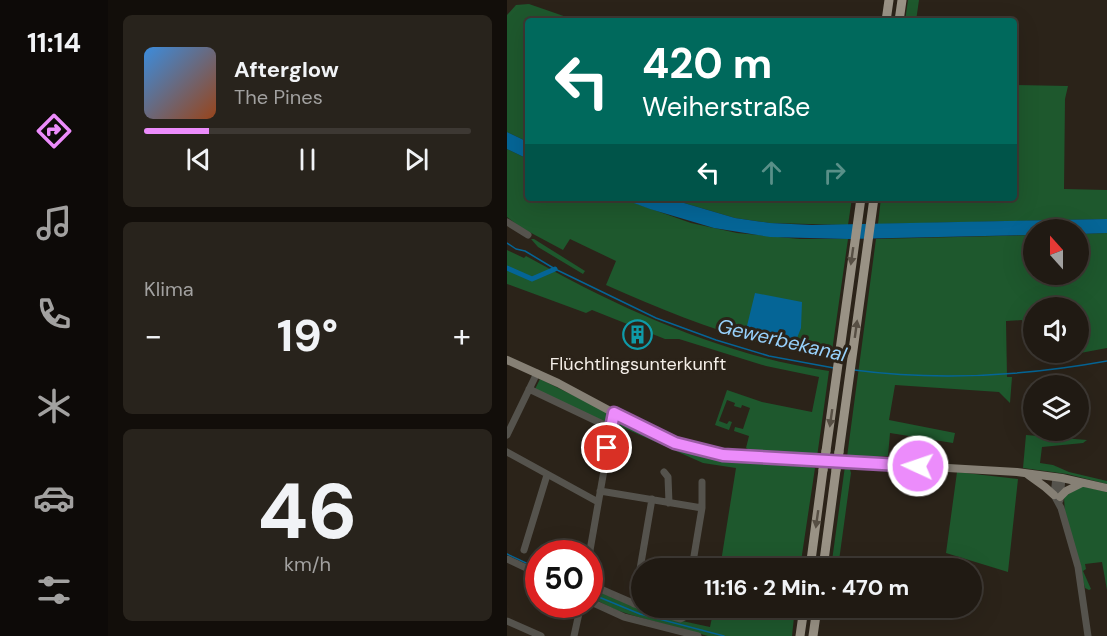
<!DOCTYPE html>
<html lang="de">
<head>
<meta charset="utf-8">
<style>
  :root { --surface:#201a13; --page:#28231c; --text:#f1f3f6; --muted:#a2a1a0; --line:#3d3833; --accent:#ec8cfb }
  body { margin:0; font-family:"DM Sans",sans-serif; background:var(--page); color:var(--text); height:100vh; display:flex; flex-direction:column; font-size:22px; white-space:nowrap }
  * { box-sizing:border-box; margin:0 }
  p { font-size:20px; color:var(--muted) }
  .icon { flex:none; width:33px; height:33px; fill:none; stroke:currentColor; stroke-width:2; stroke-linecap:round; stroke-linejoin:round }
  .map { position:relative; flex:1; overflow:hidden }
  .drawer { display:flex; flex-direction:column; gap:15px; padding:15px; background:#120e0a; width:399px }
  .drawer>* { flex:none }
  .top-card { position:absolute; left:18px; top:18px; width:492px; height:183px; border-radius:6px; box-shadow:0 6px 24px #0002,0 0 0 2px var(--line); background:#00695c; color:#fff; overflow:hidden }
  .needle { width:39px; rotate:339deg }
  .buttons { position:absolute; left:516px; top:219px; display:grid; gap:12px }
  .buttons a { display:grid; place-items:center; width:66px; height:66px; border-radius:50%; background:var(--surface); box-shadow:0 6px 24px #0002,0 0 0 2px var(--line); font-size:30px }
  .speed { position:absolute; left:18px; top:540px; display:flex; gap:12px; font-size:30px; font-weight:700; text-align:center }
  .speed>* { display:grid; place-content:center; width:78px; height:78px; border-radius:50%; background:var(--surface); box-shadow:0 6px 24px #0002,0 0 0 2px var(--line); line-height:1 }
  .speed .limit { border:9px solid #d22; background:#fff; color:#111 }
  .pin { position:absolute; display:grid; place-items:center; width:51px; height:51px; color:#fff; margin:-26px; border:3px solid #fff; border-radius:50%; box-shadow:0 2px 6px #0007 }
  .me { position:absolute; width:66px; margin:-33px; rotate:273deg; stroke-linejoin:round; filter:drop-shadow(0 0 4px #0008) }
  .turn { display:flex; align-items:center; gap:21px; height:126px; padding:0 18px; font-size:27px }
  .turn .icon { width:78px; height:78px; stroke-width:2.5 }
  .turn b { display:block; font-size:42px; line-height:51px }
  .lanes { display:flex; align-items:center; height:57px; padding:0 18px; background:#0003; justify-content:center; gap:30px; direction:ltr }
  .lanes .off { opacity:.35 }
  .big { font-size:45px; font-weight:700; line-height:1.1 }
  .drawer .tile { flex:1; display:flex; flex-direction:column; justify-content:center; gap:9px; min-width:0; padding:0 21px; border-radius:9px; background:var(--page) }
  .drawer .dial { align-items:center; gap:0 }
  .dial b { font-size:78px; line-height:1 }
  .song { display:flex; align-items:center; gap:18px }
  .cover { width:72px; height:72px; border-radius:9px; background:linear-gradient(135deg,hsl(210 70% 55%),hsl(20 70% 35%)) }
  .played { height:6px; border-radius:3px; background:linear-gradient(90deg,var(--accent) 20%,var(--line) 20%) }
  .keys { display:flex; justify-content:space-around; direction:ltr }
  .heat { display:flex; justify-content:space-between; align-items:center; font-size:33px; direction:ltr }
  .trip { position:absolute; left:124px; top:558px; width:351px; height:60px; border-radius:30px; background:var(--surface); box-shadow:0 6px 24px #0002,0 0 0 2px var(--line); font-weight:700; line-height:60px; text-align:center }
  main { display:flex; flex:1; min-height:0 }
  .dock { display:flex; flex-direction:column; width:108px; justify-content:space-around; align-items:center; background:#0d0a08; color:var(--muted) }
  .dock .icon { width:42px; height:42px }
  .dock .active { color:var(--accent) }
  .dock b { font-size:27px; color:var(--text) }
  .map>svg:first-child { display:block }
</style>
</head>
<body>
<main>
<nav class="dock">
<b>11:14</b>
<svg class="icon active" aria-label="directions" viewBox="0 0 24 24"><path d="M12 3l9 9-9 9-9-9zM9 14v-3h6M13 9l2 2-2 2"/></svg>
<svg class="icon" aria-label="music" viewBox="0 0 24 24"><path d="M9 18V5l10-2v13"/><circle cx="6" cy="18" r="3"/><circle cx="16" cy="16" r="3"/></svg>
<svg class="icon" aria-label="phone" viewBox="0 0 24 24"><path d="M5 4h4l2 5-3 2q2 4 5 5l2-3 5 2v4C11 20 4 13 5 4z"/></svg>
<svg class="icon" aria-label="climate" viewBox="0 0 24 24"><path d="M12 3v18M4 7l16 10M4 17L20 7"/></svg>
<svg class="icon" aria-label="car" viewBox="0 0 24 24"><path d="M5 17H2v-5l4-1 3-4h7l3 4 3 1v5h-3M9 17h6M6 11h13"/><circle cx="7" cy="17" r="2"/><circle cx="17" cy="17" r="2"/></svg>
<svg class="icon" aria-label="filters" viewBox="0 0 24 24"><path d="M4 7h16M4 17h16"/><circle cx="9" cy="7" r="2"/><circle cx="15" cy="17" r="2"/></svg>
</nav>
<section class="drawer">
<div class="tile">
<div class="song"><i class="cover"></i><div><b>Afterglow</b><p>The Pines</p></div></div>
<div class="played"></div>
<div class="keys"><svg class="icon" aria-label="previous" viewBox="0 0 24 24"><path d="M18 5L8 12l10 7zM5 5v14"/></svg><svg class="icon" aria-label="pause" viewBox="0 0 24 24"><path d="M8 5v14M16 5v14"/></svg><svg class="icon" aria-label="next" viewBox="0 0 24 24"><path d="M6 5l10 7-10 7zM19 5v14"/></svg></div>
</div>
<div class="tile"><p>Klima</p>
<div class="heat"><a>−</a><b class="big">19°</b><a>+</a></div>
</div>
<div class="tile dial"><b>46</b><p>km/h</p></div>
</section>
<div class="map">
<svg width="600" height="636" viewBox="0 0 600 636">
  <rect width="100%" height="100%" fill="#2b2319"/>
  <path fill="#1e582d" d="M401,0H412L409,21H398Z
    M22,4L71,21H21V142L0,132V15L9,5Z
    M507,85L561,86L558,99L557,189L600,190V219L371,224L374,198H507Z
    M0,149L21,159V198H113L184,223L230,233L293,239H341L324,358C304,354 284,351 265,346C207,331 153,309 99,285L109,261L63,239L56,250L13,227L0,217Z
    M160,198H345L341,225L263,223L228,218Z
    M600,233V348L536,360L537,353L572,352V308H526V338L516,334L515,320L499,321L500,377H505L503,403L492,392L388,385L382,420L448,433L446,443L383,433L381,456L340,457L369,239L526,235V274H572V234Z
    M24,239H27L78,271L76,274L31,247Z
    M0,250L17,258L19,256C114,309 214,355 322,371L310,457L249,453L239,448L242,436L227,431L228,427L236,429L243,408L235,405L234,408L227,406L228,403L220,400L212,421L220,424L222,421L225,422L222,430L208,425L220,390L255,402L305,412L312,377L259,366L172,339H158L85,310L79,313L0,284Z
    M33,379L100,412L102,422L100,423L28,389Z
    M109,419L210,456L283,464L308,468L293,568H213L229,468L196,463L108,424Z
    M519,435L580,440L576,443L535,447L533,463L546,465L562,472L600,481V484L560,474L516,468Z
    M338,466H342L344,473L331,568H324Z
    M450,472L511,479L501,572L439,553Z
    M574,486L600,492V590L595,562L578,564L579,569L576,571L584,589L582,590L578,588L558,514L557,497Z
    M82,588L152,616L203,627L207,608H288L285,636H201L131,617L109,610L83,597Z"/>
  <path fill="#056596" d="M0,132L21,142V159L0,149Z
    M113,198H160L228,218L263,223L305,225L600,219V233L572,234V230H526V235L341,239L263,237L207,228L143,209Z
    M248,293L295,302L294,328L288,343L239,330Z"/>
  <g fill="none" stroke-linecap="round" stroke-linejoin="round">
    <path stroke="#056596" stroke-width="1.5" d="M0,243L9,249L18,251L48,269L149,318L209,340L262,356L327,368
      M347,370C431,381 517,376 600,361
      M0,554L32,569
      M82,593L133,614L217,636"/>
    <path stroke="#056596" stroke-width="5" d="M0,268L25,279L48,269"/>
    <path stroke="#55534d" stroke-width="7" d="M0,222L21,235
      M22,389L104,428
      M0,435L30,373
      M0,452L91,502
      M157,472L161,477L162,503
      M549,477L547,495L554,508L571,567L581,636
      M93,491L195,508
      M553,500L555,478
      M17,550L40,475
      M82,556L107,413
      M0,559L32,574
      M185,568L195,508V482
      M82,584L135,607
      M82,601L117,617L191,636
      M127,604L145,499
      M136,608L173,619L177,617L178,608
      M0,621L34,636
      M67,636L74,604"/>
    <path stroke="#868075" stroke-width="8" d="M0,360L51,383L107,413L168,443L216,455L510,472L555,478L600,488
      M520,474L538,487L547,495
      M553,497L559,491L575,483"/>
    <path stroke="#999285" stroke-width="9" d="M379,21L382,0
      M392,21L395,0
      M319,451L354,198
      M332,452L367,198
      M303,568L316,470
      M316,568L329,470
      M293,636L297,608
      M306,636L310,608"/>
    <path stroke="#999285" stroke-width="9" d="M316,470L319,451
      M329,470L332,452"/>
  </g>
  <defs><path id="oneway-solid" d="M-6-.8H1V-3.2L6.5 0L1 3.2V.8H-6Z" transform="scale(1.5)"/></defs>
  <g fill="#574f44">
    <use href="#oneway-solid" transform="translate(345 256) rotate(98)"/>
    <use href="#oneway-solid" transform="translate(349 329) rotate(-82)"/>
    <use href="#oneway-solid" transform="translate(324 418) rotate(98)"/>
    <use href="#oneway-solid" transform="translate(310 519) rotate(98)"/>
  </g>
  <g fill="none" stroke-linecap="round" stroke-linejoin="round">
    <defs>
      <path id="route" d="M100,448L107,413L168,443L216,455L411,466"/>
    </defs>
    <use href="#route" stroke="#995ba3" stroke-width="15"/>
    <use href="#route" stroke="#ec8cfb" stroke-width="10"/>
  </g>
  <defs>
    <symbol id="building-ring" viewBox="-11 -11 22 22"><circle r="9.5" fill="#2b2319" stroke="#0f9aa8" stroke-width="1.5"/><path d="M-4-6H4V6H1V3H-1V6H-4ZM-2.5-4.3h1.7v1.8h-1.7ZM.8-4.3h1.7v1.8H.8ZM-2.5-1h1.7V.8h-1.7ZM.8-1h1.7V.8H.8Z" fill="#0f9aa8"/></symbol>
  </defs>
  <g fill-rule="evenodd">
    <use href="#building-ring" x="114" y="318" width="33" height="33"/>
  </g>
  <g text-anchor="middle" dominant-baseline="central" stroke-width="6" stroke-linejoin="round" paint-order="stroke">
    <g font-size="18" fill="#f4eee8" stroke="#2b2319">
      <text x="131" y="364">Flüchtlingsunterkunft</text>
    </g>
    <g font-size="20" font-style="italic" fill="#97d1fb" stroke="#2b2319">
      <text transform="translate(275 340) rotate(13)">Gewerbekanal</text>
    </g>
  </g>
</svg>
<div class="buttons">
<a><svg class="needle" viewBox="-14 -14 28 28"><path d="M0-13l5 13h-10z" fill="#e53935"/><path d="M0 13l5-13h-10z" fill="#a2a1a0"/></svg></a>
<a><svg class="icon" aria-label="sound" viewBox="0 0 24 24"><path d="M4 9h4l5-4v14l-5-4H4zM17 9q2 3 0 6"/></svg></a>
<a><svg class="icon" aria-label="layers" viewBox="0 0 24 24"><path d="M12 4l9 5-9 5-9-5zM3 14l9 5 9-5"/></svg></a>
</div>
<div class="speed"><div class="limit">50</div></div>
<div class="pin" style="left:100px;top:448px;background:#d93025"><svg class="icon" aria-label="arrive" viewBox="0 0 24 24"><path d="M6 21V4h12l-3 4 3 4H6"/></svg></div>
<svg class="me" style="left:411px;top:466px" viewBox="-20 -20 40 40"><circle r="17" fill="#ec8cfb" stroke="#fff" stroke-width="3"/><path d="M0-11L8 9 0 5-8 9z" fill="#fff"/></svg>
<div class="trip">11:16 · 2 Min. · 470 m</div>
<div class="top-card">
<div class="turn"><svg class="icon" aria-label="left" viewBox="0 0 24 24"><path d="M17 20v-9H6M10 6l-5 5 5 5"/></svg><div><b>420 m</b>Weiherstraße</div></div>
<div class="lanes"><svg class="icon" aria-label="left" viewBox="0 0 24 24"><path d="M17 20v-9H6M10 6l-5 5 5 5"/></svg><svg class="icon off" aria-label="ahead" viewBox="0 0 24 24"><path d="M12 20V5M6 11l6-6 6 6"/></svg><svg class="icon off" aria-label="right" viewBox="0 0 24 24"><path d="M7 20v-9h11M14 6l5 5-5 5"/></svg></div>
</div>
</div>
</main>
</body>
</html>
